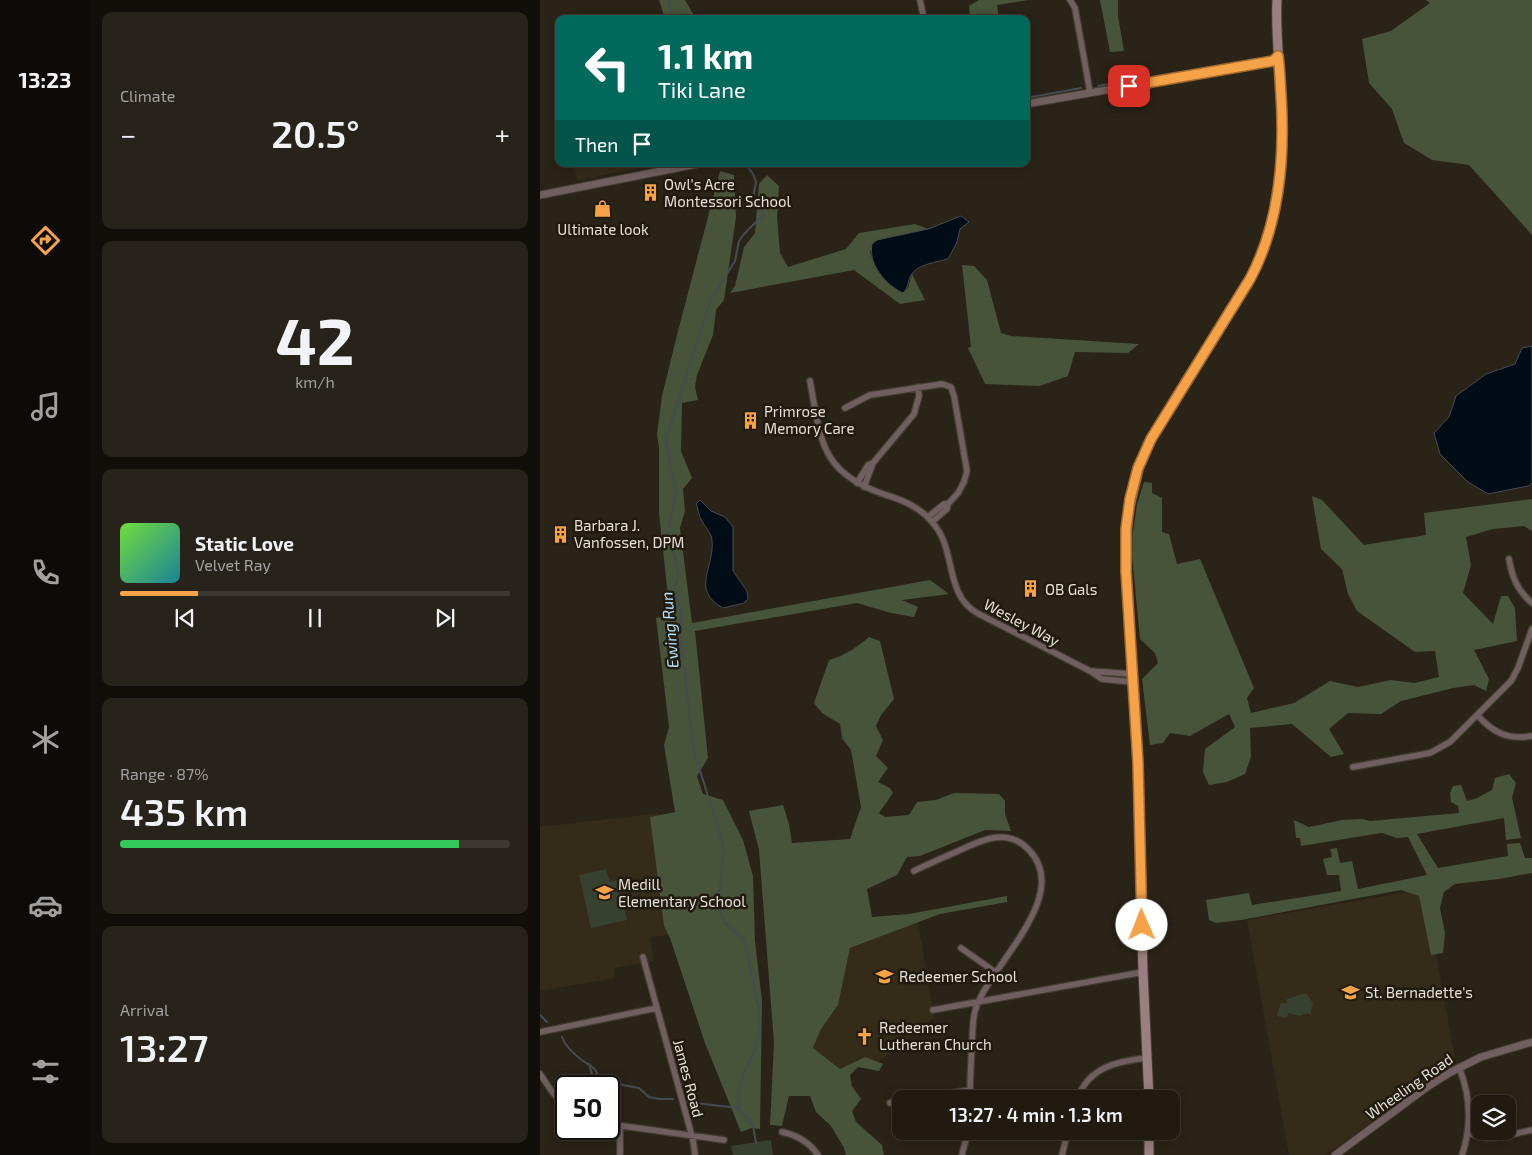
<!DOCTYPE html>
<html lang="en">
<head>
<meta charset="utf-8">
<style>
  :root { --surface:#201a11; --page:#28231a; --text:#f1f3f6; --muted:#a2a19f; --line:#3d3831; --accent:#f6a248 }
  body { margin:0; font-family:"Exo 2",sans-serif; background:var(--page); color:var(--text); height:100vh; display:flex; flex-direction:column; font-size:19px; white-space:nowrap }
  * { box-sizing:border-box; margin:0 }
  p { font-size:16px; color:var(--muted) }
  .icon { flex:none; width:28px; height:28px; fill:none; stroke:currentColor; stroke-width:2; stroke-linecap:round; stroke-linejoin:round }
  .map { position:relative; flex:1; overflow:hidden }
  .drawer { display:flex; flex-direction:column; gap:12px; padding:12px; background:#120e09; width:450px }
  .drawer>* { flex:none }
  .banner { position:absolute; left:15px; top:15px; width:475px; height:152px; border-radius:10px; box-shadow:0 2px 12px #0003,0 0 0 1px var(--line); background:#00695c; color:#fff; overflow:hidden }
  .controls { position:absolute; left:931px; top:1095px; display:grid; gap:10px }
  .controls a { display:grid; place-items:center; width:45px; height:45px; border-radius:10px; background:var(--surface); box-shadow:0 2px 12px #0003,0 0 0 1px var(--line); font-size:25px }
  .speed { position:absolute; left:15px; top:1075px; display:flex; gap:10px; font-size:25px; font-weight:700; text-align:center }
  .speed>* { display:grid; place-content:center; width:65px; height:65px; border-radius:50%; background:var(--surface); box-shadow:0 2px 12px #0003,0 0 0 1px var(--line); line-height:1 }
  .speed .limit { border:2px solid #111; border-radius:8px; background:#fff; color:#111 }
  .pin { position:absolute; display:grid; place-items:center; width:42px; height:42px; color:#fff; margin:-21px; border-radius:10px; box-shadow:0 2px 8px #0006 }
  .me { position:absolute; width:55px; margin:-28px; rotate:359deg; stroke-linejoin:round; filter:drop-shadow(0 0 4px #0008) }
  .turn { display:flex; align-items:center; gap:18px; height:105px; padding:0 20px; font-size:22px }
  .turn .icon { width:65px; height:65px; stroke-width:2.5 }
  .turn b { display:block; font-size:35px; line-height:42px }
  .then { display:flex; align-items:center; height:48px; padding:0 20px; background:#0003; gap:10px; font-size:19px }
  .big { font-size:38px; font-weight:600; line-height:1.1 }
  .drawer .tile { flex:1; display:flex; flex-direction:column; justify-content:center; gap:8px; min-width:0; padding:0 18px; border-radius:10px; background:var(--page) }
  .drawer .dial { align-items:center; gap:0 }
  .dial b { font-size:65px; line-height:1 }
  .song { display:flex; align-items:center; gap:15px }
  .cover { width:60px; height:60px; border-radius:8px; background:linear-gradient(135deg,hsl(100 70% 55%),hsl(190 70% 35%)) }
  .played { height:5px; border-radius:2px; background:linear-gradient(90deg,var(--accent) 20%,var(--line) 20%) }
  .keys { display:flex; justify-content:space-around; direction:ltr }
  .heat { display:flex; justify-content:space-between; align-items:center; font-size:28px; direction:ltr }
  .charge { height:8px; border-radius:4px; background:linear-gradient(90deg,#34c759 87%,var(--line) 0) }
  .trip { position:absolute; left:352px; top:1090px; width:288px; height:50px; border-radius:10px; background:var(--surface); box-shadow:0 2px 12px #0003,0 0 0 1px var(--line); font-weight:600; line-height:50px; text-align:center }
  main { display:flex; flex:1; min-height:0 }
  .dock { display:flex; flex-direction:column; width:90px; justify-content:space-around; align-items:center; background:#0d0a07; color:var(--muted) }
  .dock .icon { width:35px; height:35px }
  .dock .selected { color:var(--accent) }
  .dock b { font-size:22px; color:var(--text) }
  .map>svg:first-child { display:block }
</style>
</head>
<body>
<main>
<nav class="dock">
<b>13:23</b>
<svg class="icon selected" aria-label="directions" viewBox="0 0 24 24"><path d="M12 3l9 9-9 9-9-9zM9 14v-3h6M13 9l2 2-2 2"/></svg>
<svg class="icon" aria-label="music" viewBox="0 0 24 24"><path d="M9 18V5l10-2v13"/><circle cx="6" cy="18" r="3"/><circle cx="16" cy="16" r="3"/></svg>
<svg class="icon" aria-label="phone" viewBox="0 0 24 24"><path d="M5 4h4l2 5-3 2q2 4 5 5l2-3 5 2v4C11 20 4 13 5 4z"/></svg>
<svg class="icon" aria-label="climate" viewBox="0 0 24 24"><path d="M12 3v18M4 7l16 10M4 17L20 7"/></svg>
<svg class="icon" aria-label="car" viewBox="0 0 24 24"><path d="M5 17H2v-5l4-1 3-4h7l3 4 3 1v5h-3M9 17h6M6 11h13"/><circle cx="7" cy="17" r="2"/><circle cx="17" cy="17" r="2"/></svg>
<svg class="icon" aria-label="filters" viewBox="0 0 24 24"><path d="M4 7h16M4 17h16"/><circle cx="9" cy="7" r="2"/><circle cx="15" cy="17" r="2"/></svg>
</nav>
<section class="drawer">
<div class="tile"><p>Climate</p>
<div class="heat"><a>−</a><b class="big">20.5°</b><a>+</a></div>
</div>
<div class="tile dial"><b>42</b><p>km/h</p></div>
<div class="tile">
<div class="song"><i class="cover"></i><div><b>Static Love</b><p>Velvet Ray</p></div></div>
<div class="played"></div>
<div class="keys"><svg class="icon" aria-label="previous" viewBox="0 0 24 24"><path d="M18 5L8 12l10 7zM5 5v14"/></svg><svg class="icon" aria-label="pause" viewBox="0 0 24 24"><path d="M8 5v14M16 5v14"/></svg><svg class="icon" aria-label="next" viewBox="0 0 24 24"><path d="M6 5l10 7-10 7zM19 5v14"/></svg></div>
</div>
<div class="tile"><p>Range · 87%</p><b class="big">435 km</b><div class="charge"></div></div>
<div class="tile"><p>Arrival</p><b class="big">13:27</b></div>
</section>
<div class="map">
<svg width="992" height="1155" viewBox="0 0 992 1155">
  <rect width="100%" height="100%" fill="#2a2317"/>
  <path fill="#352b19" d="M34,164H114V165L37,180Z
    M119,813L130,878L145,933L110,937L114,961L74,968L75,978L0,991V827Z
    M884,889L916,1064L785,1155H749L707,920Z
    M378,922L394,1017L338,1062L325,1057L300,1069L273,1048L281,1029L298,1005L310,948Z"/>
  <path fill="#38402f" d="M66,869L70,882L78,880L87,920L51,928L39,875Z
    M766,993L773,1003L770,1015L767,1013L760,1016L748,1013L747,1018L737,1016L741,1003H747V999Z
    M231,1140L233,1155H193L191,1146Z"/>
  <path fill="#47543a" d="M119,0H145L156,19H125Z
    M439,0H489L457,5L459,19H430L429,6Z
    M560,0H578V16L584,51L570,52Z
    M886,0H992V235L929,165L892,160L864,143L852,109L829,83L822,39L851,31L890,3Z
    M180,171L194,175L196,217L184,300L176,310L173,335L157,375L155,387L158,400L142,403L141,451L152,478L143,489L145,511L140,528L152,623L390,580L409,594L362,600L378,607L374,617L351,613L317,603L155,631L168,758L157,776L163,794L183,800L203,840L213,876L215,941L222,1001L220,1129L212,1128L201,1132L165,1043L130,938L124,926L110,817L135,812L124,745L129,727L116,618L130,615L119,513V448L117,434L122,396L137,335Z
    M227,175L239,186L237,217L240,253L248,267L306,249L319,233L375,224L388,229L337,240L330,252C335,269 346,285 363,293L368,288L372,274L385,300L360,304L314,270L190,293L195,286L204,247L215,233L219,184Z
    M422,265L434,266L447,280L461,333L471,336L599,344L588,353L535,352L528,376L500,386L445,384L428,348L431,347Z
    M604,482L612,483V493L622,498V532L629,534L637,564L660,559L714,688L707,698L711,713L754,703L790,681L818,687L851,680L874,683L899,677L895,651L875,652L817,611L808,594L802,569L781,549L772,496L782,500L824,545L886,535L884,513L992,499V531L984,526L953,529L926,537L931,565L923,593L953,624L961,596H968L975,608L977,641L934,650L949,679L946,691L934,685L913,688L861,701L841,714L808,713L789,729L804,754L791,757L752,724L710,728L711,757L705,774L687,782L669,785L663,772L665,749L695,727L689,714L650,736L630,733L623,743L610,745L602,679L618,663L615,653L600,639L591,546L597,504Z
    M329,637L340,641L354,699L341,715L336,726L343,740L336,756L348,768L338,782L350,788L353,793L339,813L345,817L369,815L377,802L396,800L414,793L459,794L465,801V814L471,831L445,830L380,856L367,857L357,875L327,889L332,917L369,914L467,896V902L400,914L310,948L298,1005L281,1029L273,1048L300,1069L325,1057L343,1064L339,1071L318,1067L310,1075L312,1086L321,1099L312,1111L316,1122L342,1145L344,1155H306L304,1148L291,1126L276,1112L270,1096H249L242,1126L230,1125L234,1043L219,850L209,811L243,805L249,824L252,843L310,839L321,807L311,750L302,738L300,724L282,713L274,703L289,660C305,656 317,647 329,637Z
    M969,774L976,783L972,798L981,838L966,840L964,818L877,834L898,868L968,856L967,844L980,843L985,858H992V873L959,879L915,884L904,892L900,908L905,933L903,953L891,955L879,896L861,890L701,920L676,923L669,920L666,900L709,893L712,905L801,891L799,875H787L783,859L792,857L790,849L797,848L800,863L812,861L818,889L887,875L868,837L857,838L842,833L761,846L760,838H756L754,820L769,827L802,820L822,819L830,821L919,813L918,806L911,802L910,793L913,786L921,785L927,801L937,798L952,790L955,778Z"/>
  <path fill="#000d17" stroke="#454c51" d="M421,216L429,222L420,229L417,242L408,259C397,262 378,264 371,275C367,282 369,287 363,293C346,285 328,265 332,244L337,240L388,229Z
    M992,346V483L988,486L948,494L928,482L900,454L894,433L909,417L916,396L946,374L975,364L982,348Z
    M160,500L171,511L185,517L193,527V571L207,591L208,599L204,603L183,608C150,590 175,567 172,540C171,532 164,526 161,519C158,515 159,509 156,504Z"/>
  <g fill="none" stroke-linecap="round" stroke-linejoin="round">
    <path stroke="#454c51" stroke-width="2" d="M128,0L133,19
      M558,86L574,83
      M486,98L541,88
      M206,164L213,174L216,182L213,198L224,214L204,234L199,241L195,261L171,299L126,439L130,469L137,490L129,526L138,573L135,591L141,613L140,636L154,751L184,848L178,905L184,922L204,940L219,1009L220,1031L214,1053L201,1079L198,1108L213,1126L216,1143
      M0,1015L7,1022
      M22,1037C25,1046 35,1055 43,1061C52,1067 59,1069 58,1082L68,1085L79,1083L83,1085L99,1088L109,1097L119,1099H133
      M49,1064L53,1078L58,1082
      M147,1102L198,1108"/>
    <defs>
      <path id="minor" d="M380,0L384,19
        M530,0L535,8L550,92
        M270,381C281,441 280,473 346,495C366,501 383,509 396,527C416,554 405,594 437,613L550,671L562,679L592,682
        M305,408L330,395L402,384L411,387L414,396L427,471L424,482L418,493L408,504L407,509L392,522
        M317,483L328,465L333,463L374,414L379,396L378,387
        M324,487L333,463
        M388,517L404,504H408
        M969,559C972,577 977,590 992,603
        M550,671L592,674
        M937,715C954,733 967,740 992,736
        M813,767L890,753L910,742L971,681L978,668L992,629
        M374,871C388,864 402,858 416,852C440,841 467,826 489,850C533,896 450,965 436,1008C432,1018 433,1031 432,1042C431,1061 430,1080 430,1099
        M421,948L455,972
        M103,957L153,1140L155,1155
        M393,1010L603,972
        M0,1032L117,1008
        M919,1067C931,1097 932,1125 922,1155
        M0,1074L13,1093L26,1107
        M372,1099L430,1090
        M537,1099C549,1067 577,1061 607,1058
        M350,1103L361,1101
        M69,1124L184,1140
        M242,1132C257,1135 269,1142 278,1155
        M928,1132C949,1144 970,1134 992,1130
        M80,1155V1126
        M422,1155L428,1131
        M522,1155L528,1131"/>
      <path id="tertiary" d="M486,104L733,61L738,56
        M0,195L157,164
        M795,1155L890,1085L911,1072L941,1057L992,1042"/>
      <path id="secondary" d="M609,1099L603,972L598,763L586,571L588,515L599,468L611,439L710,279C737,228 745,168 742,111C741,74 735,37 737,0
        M609,1131V1155"/>
    </defs>
    <use href="#minor" stroke="#443d32" stroke-width="8"/>
    <use href="#tertiary" stroke="#443d32" stroke-width="9"/>
    <use href="#secondary" stroke="#443d32" stroke-width="11"/>
    <use href="#minor" stroke="#6f5f5e" stroke-width="5.5"/>
    <use href="#tertiary" stroke="#6f5f5e" stroke-width="7"/>
    <use href="#secondary" stroke="#997f7f" stroke-width="9"/>
  </g>
  <g fill="none" stroke-linecap="round" stroke-linejoin="round">
    <defs>
      <path id="route" d="M589,86L733,61L738,56C740,69 740,82 741,95C745,157 740,223 710,279L611,439L598,468L590,499L586,529V571L598,763L602,925"/>
    </defs>
    <use href="#route" stroke="#a0692f" stroke-width="12"/>
    <use href="#route" stroke="#f6a248" stroke-width="9"/>
  </g>
  <defs>
    <symbol id="building-bare" viewBox="-9 -9 18 18"><path d="M-4-6H4V6H1V3H-1V6H-4ZM-2.5-4.3h1.7v1.8h-1.7ZM.8-4.3h1.7v1.8H.8ZM-2.5-1h1.7V.8h-1.7ZM.8-1h1.7V.8H.8Z" fill="#f6a248" stroke="#211a0e" stroke-width="2.5" paint-order="stroke"/></symbol>
    <symbol id="shop-bare" viewBox="-9 -9 18 18"><path d="M-5-2.5h2.3a2.7 3.5 0 0 1 5.4 0H5L5.5 6h-11ZM-1.5-2.5h3a1.5 2.3 0 0 0-3 0Z" fill="#f6a248" stroke="#211a0e" stroke-width="2.5" paint-order="stroke"/></symbol>
    <symbol id="school-bare" viewBox="-9 -9 18 18"><path d="M0-5L7-2L0 1L-7-2ZM-4 1L0 2.5L4 1V4Q0 6-4 4Z" fill="#f6a248" stroke="#211a0e" stroke-width="2.5" paint-order="stroke"/></symbol>
    <symbol id="church-bare" viewBox="-9 -9 18 18"><path d="M-1.2-6h2.4v3.5h3.3v2.4h-3.3V6h-2.4V-.1h-3.3v-2.4h3.3Z" fill="#f6a248" stroke="#211a0e" stroke-width="2.5" paint-order="stroke"/></symbol>
  </defs>
  <g fill-rule="evenodd">
    <use href="#building-bare" x="98" y="180" width="25" height="25"/>
    <use href="#shop-bare" x="50" y="196" width="25" height="25"/>
    <use href="#building-bare" x="198" y="408" width="25" height="25"/>
    <use href="#building-bare" x="8" y="522" width="25" height="25"/>
    <use href="#building-bare" x="478" y="576" width="25" height="25"/>
    <use href="#school-bare" x="52" y="880" width="25" height="25"/>
    <use href="#school-bare" x="332" y="964" width="25" height="25"/>
    <use href="#school-bare" x="798" y="980" width="25" height="25"/>
    <use href="#church-bare" x="312" y="1024" width="25" height="25"/>
  </g>
  <g text-anchor="middle" dominant-baseline="central" stroke-width="5" stroke-linejoin="round" paint-order="stroke">
    <g font-size="15" fill="#e5e0d8" stroke="#211a0e" text-anchor="start">
      <text x="124" y="184">Owl's Acre<tspan x="124" dy="17">Montessori School</tspan></text>
      <text x="63" y="229" text-anchor="middle">Ultimate look</text>
      <text x="224" y="411">Primrose<tspan x="224" dy="17">Memory Care</tspan></text>
      <text x="34" y="525">Barbara J.<tspan x="34" dy="17">Vanfossen, DPM</tspan></text>
      <text x="505" y="589">OB Gals</text>
      <text x="78" y="884">Medill<tspan x="78" dy="17">Elementary School</tspan></text>
      <text x="359" y="976">Redeemer School</text>
      <text x="825" y="992">St. Bernadette's</text>
      <text x="339" y="1027">Redeemer<tspan x="339" dy="17">Lutheran Church</tspan></text>
    </g>
    <g font-size="15" fill="#e5e0d8" stroke="#211a0e">
      <text transform="translate(482 622) rotate(28)">Wesley Way</text>
      <text transform="translate(149 1078) rotate(75)">James Road</text>
      <text transform="translate(869 1086) rotate(-35)">Wheeling Road</text>
    </g>
    <g font-size="16" font-style="italic" fill="#b3e2fc" stroke="#211a0e">
      <text transform="translate(129 630) rotate(-95)">Ewing Run</text>
    </g>
  </g>
</svg>
<div class="controls">
<a><svg class="icon" aria-label="layers" viewBox="0 0 24 24"><path d="M12 4l9 5-9 5-9-5zM3 14l9 5 9-5"/></svg></a>
</div>
<div class="speed"><div class="limit">50</div></div>
<div class="pin" style="left:589px;top:86px;background:#d93025"><svg class="icon" aria-label="arrive" viewBox="0 0 24 24"><path d="M6 21V4h12l-3 4 3 4H6"/></svg></div>
<svg class="me" style="left:602px;top:925px" viewBox="-20 -20 40 40"><circle r="19" fill="#fff"/><path d="M0-13L10 11 0 6-10 11z" fill="#f6a248"/></svg>
<div class="trip">13:27 · 4 min · 1.3 km</div>
<div class="banner">
<div class="turn"><svg class="icon" aria-label="left" viewBox="0 0 24 24"><path d="M17 20v-9H6M10 6l-5 5 5 5"/></svg><div><b>1.1 km</b>Tiki Lane</div></div>
<div class="then">Then<svg class="icon" aria-label="arrive" viewBox="0 0 24 24"><path d="M6 21V4h12l-3 4 3 4H6"/></svg></div>
</div>
</div>
</main>
</body>
</html>
